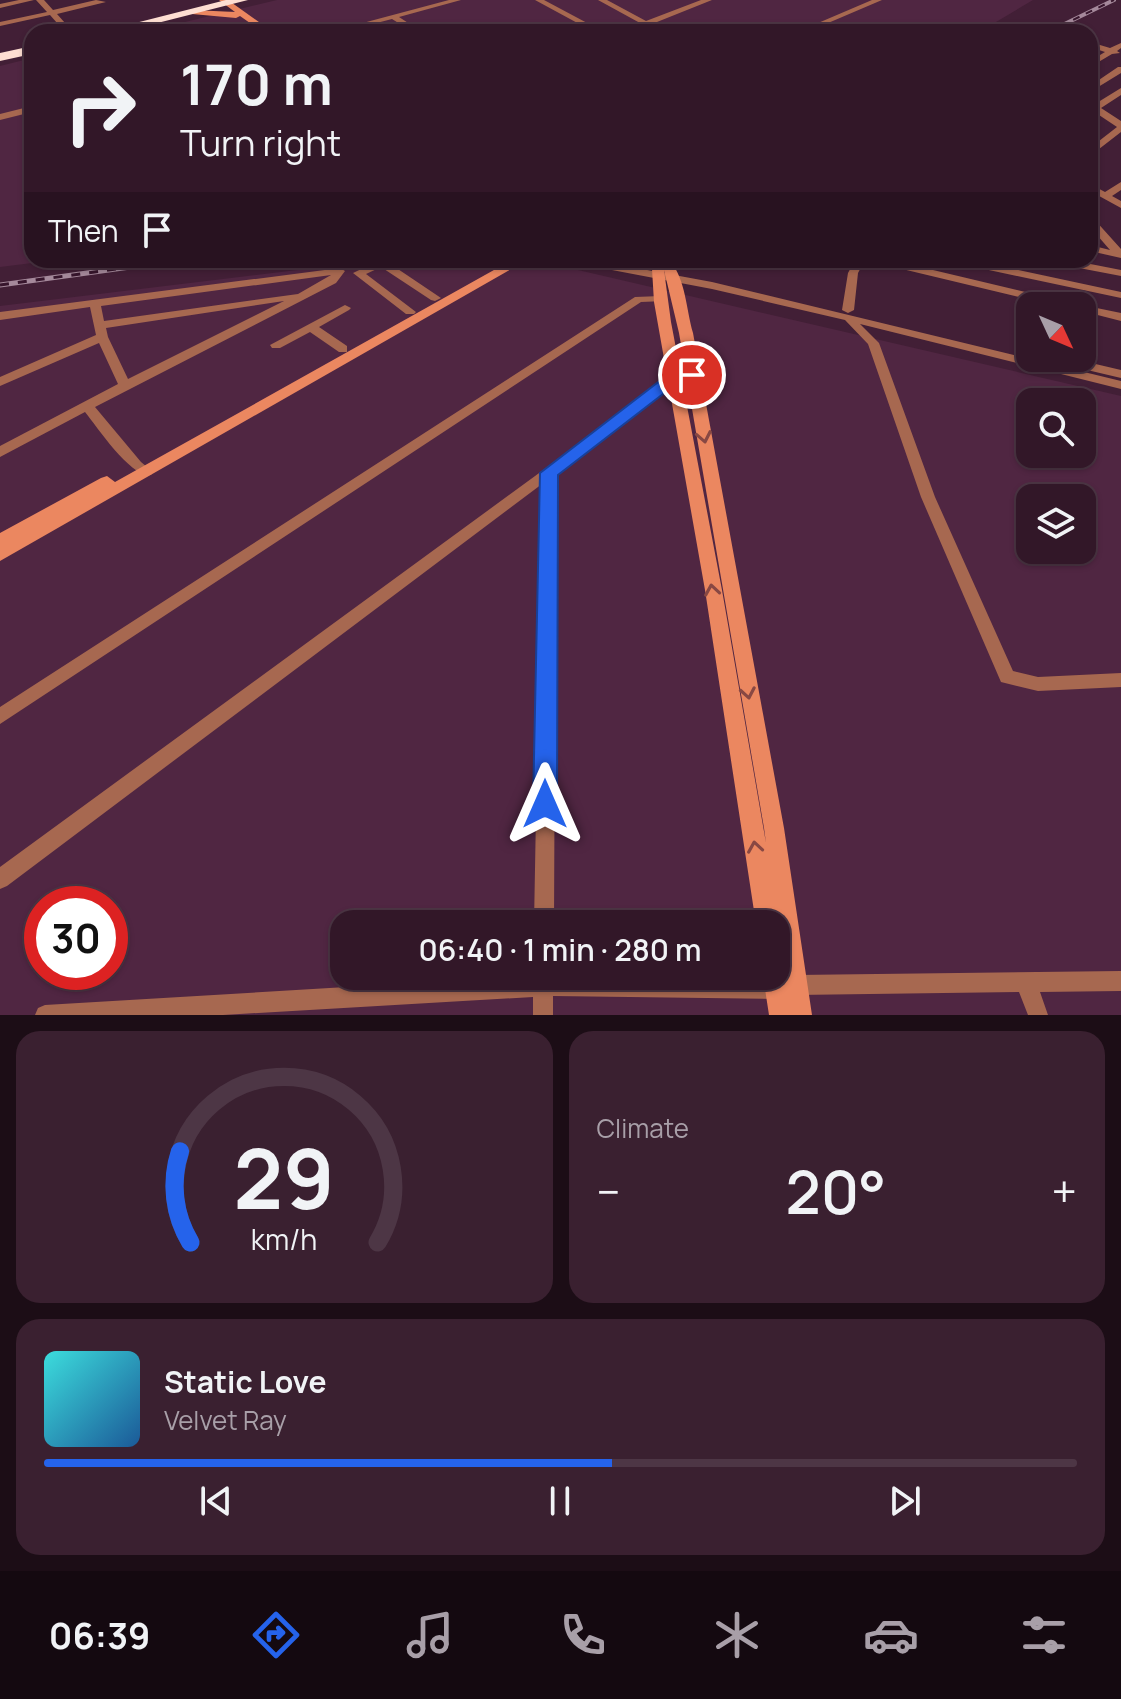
<!DOCTYPE html>
<html lang="en">
<head>
<meta charset="utf-8">
<style>
  :root { --surface:#321728; --page:#3a2030; --text:#f1f3f6; --muted:#a89fa8; --line:#4d3645; --accent:#2563eb }
  body { margin:0; font-family:Manrope,sans-serif; background:var(--page); color:var(--text); height:100vh; display:flex; flex-direction:column; font-size:30px; white-space:nowrap }
  * { box-sizing:border-box; margin:0 }
  p { font-size:26px; color:var(--muted) }
  .icon { flex:none; width:44px; height:44px; fill:none; stroke:currentColor; stroke-width:2; stroke-linecap:round; stroke-linejoin:round }
  .map { position:relative; height:1015px; overflow:hidden }
  .details { display:flex; flex-direction:column; gap:16px; padding:16px; background:#1c0d16; flex:1 }
  .details>* { flex:none }
  .hud { position:absolute; left:24px; top:24px; width:1074px; height:244px; border-radius:24px; box-shadow:0 2px 6px #0004,0 0 0 2px var(--line); background:#321728; color:var(--text); overflow:hidden }
  .needle { width:52px; rotate:134deg }
  .fabs { position:absolute; left:1016px; top:292px; display:grid; gap:16px }
  .fabs a { display:grid; place-items:center; width:80px; height:80px; border-radius:16px; background:var(--surface); box-shadow:0 2px 6px #0004,0 0 0 2px var(--line); font-size:40px }
  .speed { position:absolute; left:24px; top:886px; display:flex; gap:16px; font-size:40px; font-weight:700; text-align:center }
  .speed>* { display:grid; place-content:center; width:104px; height:104px; border-radius:50%; background:var(--surface); box-shadow:0 2px 6px #0004,0 0 0 2px var(--line); line-height:1 }
  .speed .limit { border:12px solid #d22; background:#fff; color:#111 }
  .pin { position:absolute; display:grid; place-items:center; width:68px; height:68px; color:#fff; margin:-34px; border:4px solid #fff; border-radius:50%; box-shadow:0 2px 8px #0007 }
  .me { position:absolute; width:88px; margin:-44px; rotate:0deg; stroke-linejoin:round; filter:drop-shadow(0 0 6px #0008) }
  .turn { display:flex; align-items:center; gap:28px; height:168px; padding:0 24px; font-size:36px }
  .turn .icon { width:104px; height:104px; stroke-width:2.5 }
  .turn b { display:block; font-size:56px; line-height:68px }
  .then { display:flex; align-items:center; height:76px; padding:0 24px; background:#0003; gap:16px; font-size:30px }
  .big { font-size:60px; font-weight:600; line-height:1.1 }
  .details .widget { flex:1; display:flex; flex-direction:column; justify-content:center; gap:12px; min-width:0; padding:0 28px; border-radius:24px; background:var(--page) }
  .details .dial { align-items:center; gap:0 }
  .dial svg { height:208px; overflow:visible; fill:none; stroke:var(--line); stroke-width:7; stroke-linecap:round; text-anchor:middle }
  .dial text { fill:var(--text); stroke:none }
  .song { display:flex; align-items:center; gap:24px }
  .cover { width:96px; height:96px; border-radius:12px; background:linear-gradient(135deg,hsl(180 70% 55%),hsl(210 70% 35%)) }
  .played { height:8px; border-radius:4px; background:linear-gradient(90deg,var(--accent) 55%,var(--line) 55%) }
  .keys { display:flex; justify-content:space-around; direction:ltr }
  .heat { display:flex; justify-content:space-between; align-items:center; font-size:44px; direction:ltr }
  .details .tiles { flex:1; display:grid; gap:16px; grid-template-columns:1fr 1fr }
  .widget:last-child { grid-column:span 2 }
  .trip { position:absolute; left:330px; top:910px; width:460px; height:80px; border-radius:24px; background:var(--surface); box-shadow:0 2px 6px #0004,0 0 0 2px var(--line); font-weight:600; line-height:80px; text-align:center }
  .menu { display:flex; height:128px; justify-content:space-around; align-items:center; background:#140910; color:var(--muted) }
  .menu .icon { width:56px; height:56px }
  .menu .active { color:var(--accent) }
  .menu b { font-size:36px; color:var(--text) }
  .map>svg:first-child { display:block }
</style>
</head>
<body>
<div class="map">
<svg width="1121" height="1015" viewBox="0 0 1121 1015">
  <rect width="100%" height="100%" fill="#421f36"/>
  <path fill="#502642" fill-rule="evenodd" d="M277,0H1033L979,32H143Z
    M32,58V260H56L0,267V66Z
    M380,260H535L1121,396V1015H0V306ZM1030,402H1082V454H1030ZM1030,498H1082V550H1030ZM42,904H110V972H42ZM344,924H776V976H344Z"/>
  <g fill="none" stroke-linecap="round" stroke-linejoin="round">
    <path fill="#a76850" fill-rule="evenodd" d="M19,0H34L0,8V4Z
      M36,0H44L53,10L96,0L106,2L57,14L73,32H65L50,15L0,26V22L47,12Z
      M449,0H461L399,17L422,32H413L392,19L342,32H329Z
      M535,0H544L604,32H594Z
      M598,0H607L646,21L701,0H712L652,24L666,32H656L645,26L630,32H619L640,23Z
      M872,0H882L807,32H797Z
      M1090,42L1110,48L1121,43V48L1117,51L1120,53L1112,54L1090,67V61L1105,52L1090,47Z
      M1118,67H1121V73L1090,92V86Z
      M1121,88V95L1101,108L1121,121V132L1090,156V148L1117,127L1090,109V102L1095,104Z
      M32,106V112L0,120V114Z
      M1121,182V190L1112,196L1121,201V208L1090,191V184L1105,192Z
      M1090,218L1094,219L1121,249V258L1090,251V245L1110,250L1090,227Z
      M570,260H593L712,282L1121,381V389L860,324L879,343L935,497L1013,671L1038,677L1121,673V687L1038,691L1001,682L921,497L868,344L845,320L712,289L575,263Z
      M855,260H865L858,273L854,310L848,313L842,310L848,273Z
      M872,260H891L1071,303L1077,306H1057L873,262Z
      M951,260H971L1121,292V298L956,263Z
      M1048,260H1070L1121,270V276L1053,263Z
      M378,261H386L441,298L435,301L431,300L381,267L366,274L416,312L414,314H406L353,273Z
      M340,268L345,271L336,283L95,407L141,462L153,472L151,475C131,478 98,428 85,412L0,457V446L118,384L99,343L0,386V377L96,335L90,307L0,320V312ZM331,275L298,294L104,321L101,306ZM284,301L128,379L108,337L106,328Z
      M661,296L665,297V301L641,302L0,724V707L635,297Z
      M345,305L351,308L349,310L319,327L347,346V352H339L310,332L280,348H272L270,345Z
      M1082,305L1121,313V321L1082,311V306H1078Z
      M1047,358H1070L1121,370V378L1049,361Z
      M676,373L682,377L680,380L556,473L554,924H534L542,484L7,886L0,889V867Z
      M1121,971V991L1040,992L1048,1015H1028L1019,992L796,995L789,992L786,985L789,978L796,975Z
      M533,976L777,979L784,982L787,989L784,996L777,999L553,996V1015H533V997L223,1015H35L38,1008L45,1005Z"/>
    <path fill="#eb8760" fill-rule="evenodd" d="M219,0H228L273,32H263L240,16L236,18L192,14L188,12L192,10L235,12Z
      M512,260H527L0,561V533L101,478L107,476L115,482Z
      M654,260H670C686,281 686,308 693,333L784,828L812,1015H769L763,976H776V965L782,967L777,928L776,924H756L705,590L654,302L652,269ZM664,270L679,333L764,828L766,843L722,590L671,322Z"/>
    <path fill="#feded2" fill-rule="evenodd" d="M226,0H248L122,32H100Z
      M32,46V54L0,61V53Z"/>
    <defs>
      <path id="rail-far1" d="M1048,32L1114,0"/>
      <path id="rail" d="M0,285L181,260"/>
    </defs>
    <use href="#rail-far1" stroke="#a5899b" stroke-width="4"/>
    <use href="#rail" stroke="#a5899b" stroke-width="5"/>
    <use href="#rail-far1" stroke="#37152c" stroke-width="2" stroke-dasharray="7" stroke-linecap="butt"/>
    <use href="#rail" stroke="#37152c" stroke-width="3" stroke-dasharray="9" stroke-linecap="butt"/>
  </g>
  <defs><path id="oneway-chevron" d="M-2-3.5L2.5 0L-2 3.5" fill="none" stroke-width="1.6" stroke-linecap="round" stroke-linejoin="round" transform="scale(2)"/></defs>
  <g stroke="#884843">
    <use href="#oneway-chevron" transform="translate(704 437) rotate(79)"/>
    <use href="#oneway-chevron" transform="translate(712 590) rotate(-99)"/>
    <use href="#oneway-chevron" transform="translate(748 693) rotate(80)"/>
    <use href="#oneway-chevron" transform="translate(755 847) rotate(-99)"/>
  </g>
  <path fill="#2563eb" stroke="#184099" stroke-width="2" d="M692,369L700,375L698,378L680,381L558,475L557,804L553,812L545,815L537,812L533,804L540,473L670,373Z"/>
</svg>
<div class="fabs">
<a><svg class="needle" viewBox="-14 -14 28 28"><path d="M0-13l5 13h-10z" fill="#e53935"/><path d="M0 13l5-13h-10z" fill="#a89fa8"/></svg></a>
<a><svg class="icon" aria-label="search" viewBox="0 0 24 24"><circle cx="10" cy="10" r="6"/><path d="M15 15l6 6"/></svg></a>
<a><svg class="icon" aria-label="layers" viewBox="0 0 24 24"><path d="M12 4l9 5-9 5-9-5zM3 14l9 5 9-5"/></svg></a>
</div>
<div class="speed"><div class="limit">30</div></div>
<div class="pin" style="left:692px;top:375px;background:#d93025"><svg class="icon" aria-label="arrive" viewBox="0 0 24 24"><path d="M6 21V4h12l-3 4 3 4H6"/></svg></div>
<svg class="me" style="left:545px;top:804px" viewBox="-20 -20 40 40"><path d="M0-17L14 15 0 8-14 15z" fill="#2563eb" stroke="#fff" stroke-width="4"/></svg>
<div class="trip">06:40 · 1 min · 280 m</div>
<div class="hud">
<div class="turn"><svg class="icon" aria-label="right" viewBox="0 0 24 24"><path d="M7 20v-9h11M14 6l5 5-5 5"/></svg><div><b>170 m</b>Turn right</div></div>
<div class="then">Then<svg class="icon" aria-label="arrive" viewBox="0 0 24 24"><path d="M6 21V4h12l-3 4 3 4H6"/></svg></div>
</div>
</div>
<section class="details">
<div class="tiles">
<div class="widget dial"><svg viewBox="0 0 100 80">
<path d="M14 69A42 42 0 1 1 86 69"/>
<path d="M14 69A42 42 0 0 1 10 34" stroke="#2563eb"/>
<text x="50" y="56" font-size="32" font-weight="700">29</text>
<text x="50" y="72" font-size="11">km/h</text>
</svg></div>
<div class="widget"><p>Climate</p>
<div class="heat"><a>−</a><b class="big">20°</b><a>+</a></div>
</div>
<div class="widget">
<div class="song"><i class="cover"></i><div><b>Static Love</b><p>Velvet Ray</p></div></div>
<div class="played"></div>
<div class="keys"><svg class="icon" aria-label="previous" viewBox="0 0 24 24"><path d="M18 5L8 12l10 7zM5 5v14"/></svg><svg class="icon" aria-label="pause" viewBox="0 0 24 24"><path d="M8 5v14M16 5v14"/></svg><svg class="icon" aria-label="next" viewBox="0 0 24 24"><path d="M6 5l10 7-10 7zM19 5v14"/></svg></div>
</div>
</div>
</section>
<nav class="menu">
<b>06:39</b>
<svg class="icon active" aria-label="directions" viewBox="0 0 24 24"><path d="M12 3l9 9-9 9-9-9zM9 14v-3h6M13 9l2 2-2 2"/></svg>
<svg class="icon" aria-label="music" viewBox="0 0 24 24"><path d="M9 18V5l10-2v13"/><circle cx="6" cy="18" r="3"/><circle cx="16" cy="16" r="3"/></svg>
<svg class="icon" aria-label="phone" viewBox="0 0 24 24"><path d="M5 4h4l2 5-3 2q2 4 5 5l2-3 5 2v4C11 20 4 13 5 4z"/></svg>
<svg class="icon" aria-label="climate" viewBox="0 0 24 24"><path d="M12 3v18M4 7l16 10M4 17L20 7"/></svg>
<svg class="icon" aria-label="car" viewBox="0 0 24 24"><path d="M5 17H2v-5l4-1 3-4h7l3 4 3 1v5h-3M9 17h6M6 11h13"/><circle cx="7" cy="17" r="2"/><circle cx="17" cy="17" r="2"/></svg>
<svg class="icon" aria-label="filters" viewBox="0 0 24 24"><path d="M4 7h16M4 17h16"/><circle cx="9" cy="7" r="2"/><circle cx="15" cy="17" r="2"/></svg>
</nav>
</body>
</html>
